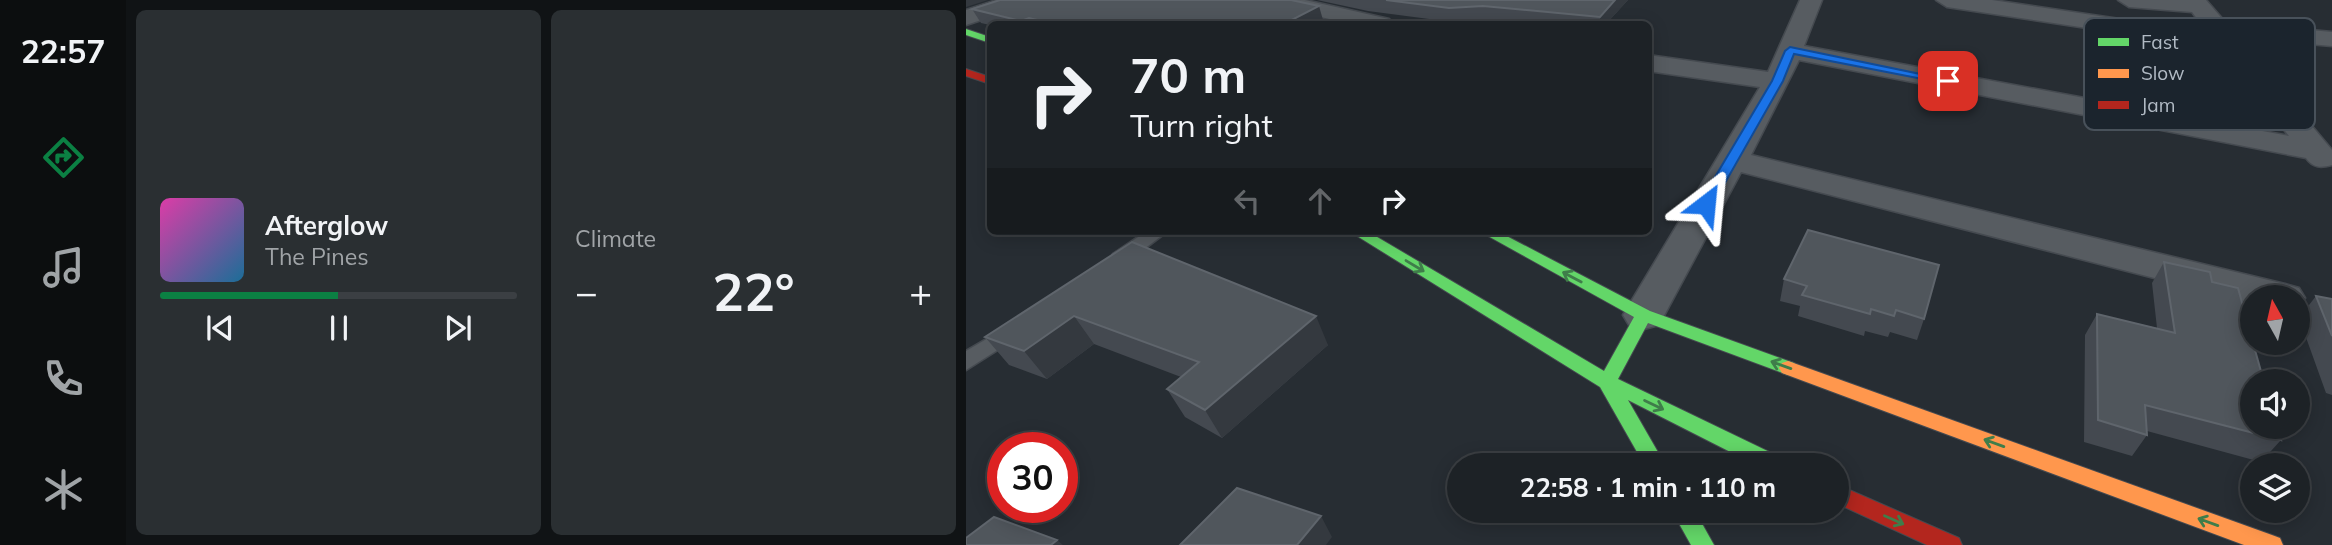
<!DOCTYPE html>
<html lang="en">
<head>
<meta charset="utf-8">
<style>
  :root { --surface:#1d2226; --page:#2a2f32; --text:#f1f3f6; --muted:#a0a4a7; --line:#3b3f43; --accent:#0b8043 }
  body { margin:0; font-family:Mulish,sans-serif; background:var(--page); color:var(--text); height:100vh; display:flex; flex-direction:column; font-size:26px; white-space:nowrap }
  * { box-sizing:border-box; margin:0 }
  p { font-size:23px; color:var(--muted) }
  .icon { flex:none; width:38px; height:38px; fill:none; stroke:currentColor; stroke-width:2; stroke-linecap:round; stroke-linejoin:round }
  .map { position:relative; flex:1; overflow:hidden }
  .sheet { display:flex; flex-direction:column; gap:10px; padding:10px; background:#101315; width:840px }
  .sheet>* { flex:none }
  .guide { position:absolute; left:21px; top:21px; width:665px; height:214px; border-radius:10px; box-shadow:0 4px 18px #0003,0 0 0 2px var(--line); background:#1d2226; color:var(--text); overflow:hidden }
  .needle { width:46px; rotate:352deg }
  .tools { position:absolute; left:1274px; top:285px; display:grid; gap:14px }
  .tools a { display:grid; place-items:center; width:70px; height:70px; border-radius:50%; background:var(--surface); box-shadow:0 4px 18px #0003,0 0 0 2px var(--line); font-size:35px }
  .speed { position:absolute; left:21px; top:432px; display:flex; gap:14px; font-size:35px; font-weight:700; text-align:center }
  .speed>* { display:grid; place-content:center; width:91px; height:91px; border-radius:50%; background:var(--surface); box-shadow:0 4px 18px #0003,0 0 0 2px var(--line); line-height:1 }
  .speed .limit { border:10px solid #d22; background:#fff; color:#111 }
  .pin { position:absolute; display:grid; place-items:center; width:60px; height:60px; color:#fff; margin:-30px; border-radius:14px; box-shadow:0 4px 10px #0006 }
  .me { position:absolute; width:77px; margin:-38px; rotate:29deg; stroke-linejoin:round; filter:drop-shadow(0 0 5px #0008) }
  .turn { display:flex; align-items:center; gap:24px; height:147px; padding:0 28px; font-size:32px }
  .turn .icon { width:91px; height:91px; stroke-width:2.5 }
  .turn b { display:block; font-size:49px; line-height:60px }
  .lanes { display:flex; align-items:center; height:66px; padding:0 28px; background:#0003; justify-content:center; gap:35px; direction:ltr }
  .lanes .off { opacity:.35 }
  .big { font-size:52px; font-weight:700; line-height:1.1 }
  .sheet .widget { flex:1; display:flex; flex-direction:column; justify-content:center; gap:10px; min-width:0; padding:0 24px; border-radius:10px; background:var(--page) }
  .song { display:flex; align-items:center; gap:21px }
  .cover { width:84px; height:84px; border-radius:10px; background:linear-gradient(135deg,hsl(320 70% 55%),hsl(200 70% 35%)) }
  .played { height:7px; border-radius:4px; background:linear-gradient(90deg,var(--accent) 50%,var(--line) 50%) }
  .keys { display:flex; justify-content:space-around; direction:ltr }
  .heat { display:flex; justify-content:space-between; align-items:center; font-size:38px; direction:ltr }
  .sheet .tiles { flex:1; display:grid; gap:10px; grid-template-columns:repeat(2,1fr) }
  .trip { position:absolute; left:481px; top:453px; width:402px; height:70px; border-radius:35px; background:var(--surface); box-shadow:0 4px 18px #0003,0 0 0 2px var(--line); font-weight:700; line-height:70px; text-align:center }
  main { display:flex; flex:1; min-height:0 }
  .tabs { display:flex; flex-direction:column; width:126px; justify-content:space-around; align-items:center; background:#0c0e0f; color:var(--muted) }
  .tabs .icon { width:49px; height:49px }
  .tabs .on { color:var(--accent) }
  .tabs b { font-size:32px; color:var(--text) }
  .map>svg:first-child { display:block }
</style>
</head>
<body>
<main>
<nav class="tabs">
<b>22:57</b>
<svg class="icon on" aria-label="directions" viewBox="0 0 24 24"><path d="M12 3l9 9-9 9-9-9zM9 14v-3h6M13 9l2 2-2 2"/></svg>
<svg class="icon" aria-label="music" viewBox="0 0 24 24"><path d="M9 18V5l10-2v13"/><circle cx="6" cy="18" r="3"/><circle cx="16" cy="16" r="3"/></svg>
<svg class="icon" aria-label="phone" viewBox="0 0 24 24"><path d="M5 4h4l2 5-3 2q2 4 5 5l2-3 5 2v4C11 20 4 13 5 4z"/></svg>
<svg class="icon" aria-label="climate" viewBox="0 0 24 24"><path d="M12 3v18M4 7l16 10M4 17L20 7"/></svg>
</nav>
<section class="sheet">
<div class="tiles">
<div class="widget">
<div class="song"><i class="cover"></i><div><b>Afterglow</b><p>The Pines</p></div></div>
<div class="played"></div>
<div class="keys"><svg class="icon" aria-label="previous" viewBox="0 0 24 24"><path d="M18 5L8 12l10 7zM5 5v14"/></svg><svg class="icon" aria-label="pause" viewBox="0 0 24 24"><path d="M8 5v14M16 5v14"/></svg><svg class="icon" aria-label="next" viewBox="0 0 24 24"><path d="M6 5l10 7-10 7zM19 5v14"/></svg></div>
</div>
<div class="widget"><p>Climate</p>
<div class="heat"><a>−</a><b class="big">22°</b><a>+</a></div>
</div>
</div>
</section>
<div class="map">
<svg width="1366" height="545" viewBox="0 0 1366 545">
  <rect width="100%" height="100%" fill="#272d33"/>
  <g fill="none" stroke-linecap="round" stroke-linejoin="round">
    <defs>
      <path id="lane" d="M181,231H202L161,262H147L145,258L147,254Z
        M48,323L55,325L58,330L55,335L0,370V351Z"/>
      <path id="street" d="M31,0H64L61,5L0,25V10Z
        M298,0H339L423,19L427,24H386L301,5Z
        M834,0H856L838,46L1323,136L1254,48L981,7L970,0H1026L1241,32L1226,12L1163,7L1152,0H1240L1259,22L1366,32V46L1272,38L1366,150V165C1355,168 1347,168 1340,158L833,60L785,155L1319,284L1333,288L1339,298L1332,308V298H1286V303L775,172L693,325L678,329L663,325L657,315L794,87L682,71V55L802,72Z"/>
      <path id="fast" d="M0,29L24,37V43L0,35Z
        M383,231H401L638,371L668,317L513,231H531L684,311L828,363L831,368L828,373L822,375L682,323L652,379L820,460L823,466H792L662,400L700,466H679L634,387Z
        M706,511H729L748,545H725Z"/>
      <path id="slow" d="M822,361L1306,535L1314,538L1317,545H1278L816,373L813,368L816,363Z"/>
      <path id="jam" d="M0,69L24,77V84L0,76Z
        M872,485L993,538L996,545H961L872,504Z"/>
    </defs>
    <use href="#lane" stroke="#454a50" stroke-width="3"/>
    <use href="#street" stroke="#454a50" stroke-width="3"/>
    <use href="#fast" stroke="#454a50" stroke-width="2"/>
    <use href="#slow" stroke="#454a50" stroke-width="2"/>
    <use href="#jam" stroke="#454a50" stroke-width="2"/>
    <use href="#lane" fill="#575c61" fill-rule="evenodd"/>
    <use href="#street" fill="#575c61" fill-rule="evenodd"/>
    <use href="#fast" fill="#63d668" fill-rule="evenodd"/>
    <use href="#slow" fill="#ff974d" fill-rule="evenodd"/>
    <use href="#jam" fill="#b3261e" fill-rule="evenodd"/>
  </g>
  <path fill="#444950" d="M351,0H662L640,24H566L520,20L486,22L402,11Z
    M6,9L357,20L350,24L24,25L15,23Z
    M842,230L958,319L951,340L924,332L922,337L899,331L898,336L832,316L834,306L814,301L818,279Z
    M166,242L362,345L256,438L219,417L201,389L215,377L128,344L81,379L43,365L19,337Z
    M1198,262L1246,282L1315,440L1295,462L1181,431V435L1166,456L1118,442L1119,335L1131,314L1191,328L1186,283Z
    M1350,296L1366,299V395L1360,393L1333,318Z"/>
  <path fill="#34393f" d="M0,0H22L0,7Z
    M649,0H662L640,24H634V17Z
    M353,6L357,20L350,24H318Z
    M63,18L67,24H57L55,21Z
    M685,97V122L682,127V102Z
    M108,316L128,344L81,379L58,351Z
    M350,316L362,345L256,438L239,410Z
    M355,516L366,537L360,545H331Z
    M91,540L97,545H85Z"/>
  <path fill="#50565c" stroke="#5f656c" stroke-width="2" d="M34,0H325L353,6L318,24H88L63,18L55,21L6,9Z
    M420,0H649L634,17L517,6L483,8Z
    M842,230L973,265L958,319L930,310L928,316L905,309L904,314L836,295L841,286L818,279Z
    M166,242L350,316L239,410L201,389L233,362L108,316L58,351L19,337Z
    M1198,262L1244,272L1246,282L1272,288L1286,339V343H1287L1298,382H1286V427H1311L1315,440L1179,405L1181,435L1132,420L1131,314L1209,333Z
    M1350,296L1366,299V336Z
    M271,488L355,516L331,545H214Z
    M28,517L91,540L85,545H0V538Z"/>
  <defs><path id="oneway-shaft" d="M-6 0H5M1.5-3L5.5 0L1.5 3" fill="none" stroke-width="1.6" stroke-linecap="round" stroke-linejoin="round" transform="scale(1.75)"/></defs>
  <g stroke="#3f7d4a">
    <use href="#oneway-shaft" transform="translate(449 266) rotate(31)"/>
    <use href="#oneway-shaft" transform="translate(606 277) rotate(-152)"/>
    <use href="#oneway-shaft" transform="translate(815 365) rotate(-160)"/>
    <use href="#oneway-shaft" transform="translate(688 405) rotate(26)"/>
    <use href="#oneway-shaft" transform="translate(1028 443) rotate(-160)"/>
    <use href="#oneway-shaft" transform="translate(928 520) rotate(24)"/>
    <use href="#oneway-shaft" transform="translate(1242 522) rotate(-160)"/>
  </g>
  <path fill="#1a73e8" stroke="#114b97" stroke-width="2" d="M824,47L988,81L982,84L828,54L817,81L747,204L735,207L733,204L806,81L819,51Z"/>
  <rect x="1118" y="18" width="231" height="112" rx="10" fill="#1b242d" stroke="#48515a" stroke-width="2"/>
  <rect x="1132" y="38" width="31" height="8" fill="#63d668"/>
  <rect x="1132" y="69" width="31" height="9" fill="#ff974d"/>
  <rect x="1132" y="101" width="31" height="8" fill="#b3261e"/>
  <g font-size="19" fill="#b1bac4">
    <text x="1175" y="49">Fast</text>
    <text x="1175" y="80">Slow</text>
    <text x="1175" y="112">Jam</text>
  </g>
</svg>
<div class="tools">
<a><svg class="needle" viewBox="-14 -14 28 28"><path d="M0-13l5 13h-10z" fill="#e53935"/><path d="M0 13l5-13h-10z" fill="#a0a4a7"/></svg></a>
<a><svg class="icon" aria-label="sound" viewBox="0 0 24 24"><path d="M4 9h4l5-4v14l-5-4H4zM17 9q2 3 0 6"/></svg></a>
<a><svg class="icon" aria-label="layers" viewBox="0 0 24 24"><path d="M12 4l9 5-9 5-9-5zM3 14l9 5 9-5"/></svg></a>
</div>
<div class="speed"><div class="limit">30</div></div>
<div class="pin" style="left:982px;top:81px;background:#d93025"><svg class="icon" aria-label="arrive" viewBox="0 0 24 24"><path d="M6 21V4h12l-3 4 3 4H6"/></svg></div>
<svg class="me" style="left:740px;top:204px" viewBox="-20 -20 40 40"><path d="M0-17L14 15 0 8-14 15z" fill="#1a73e8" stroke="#fff" stroke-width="4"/></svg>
<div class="trip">22:58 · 1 min · 110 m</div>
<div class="guide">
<div class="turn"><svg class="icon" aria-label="right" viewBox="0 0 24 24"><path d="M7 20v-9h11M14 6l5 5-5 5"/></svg><div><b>70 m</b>Turn right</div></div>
<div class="lanes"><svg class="icon off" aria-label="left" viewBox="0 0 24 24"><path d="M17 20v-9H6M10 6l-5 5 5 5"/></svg><svg class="icon off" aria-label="ahead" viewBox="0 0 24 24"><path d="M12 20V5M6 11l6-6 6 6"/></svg><svg class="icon" aria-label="right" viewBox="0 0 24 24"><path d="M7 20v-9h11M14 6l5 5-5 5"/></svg></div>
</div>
</div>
</main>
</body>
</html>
